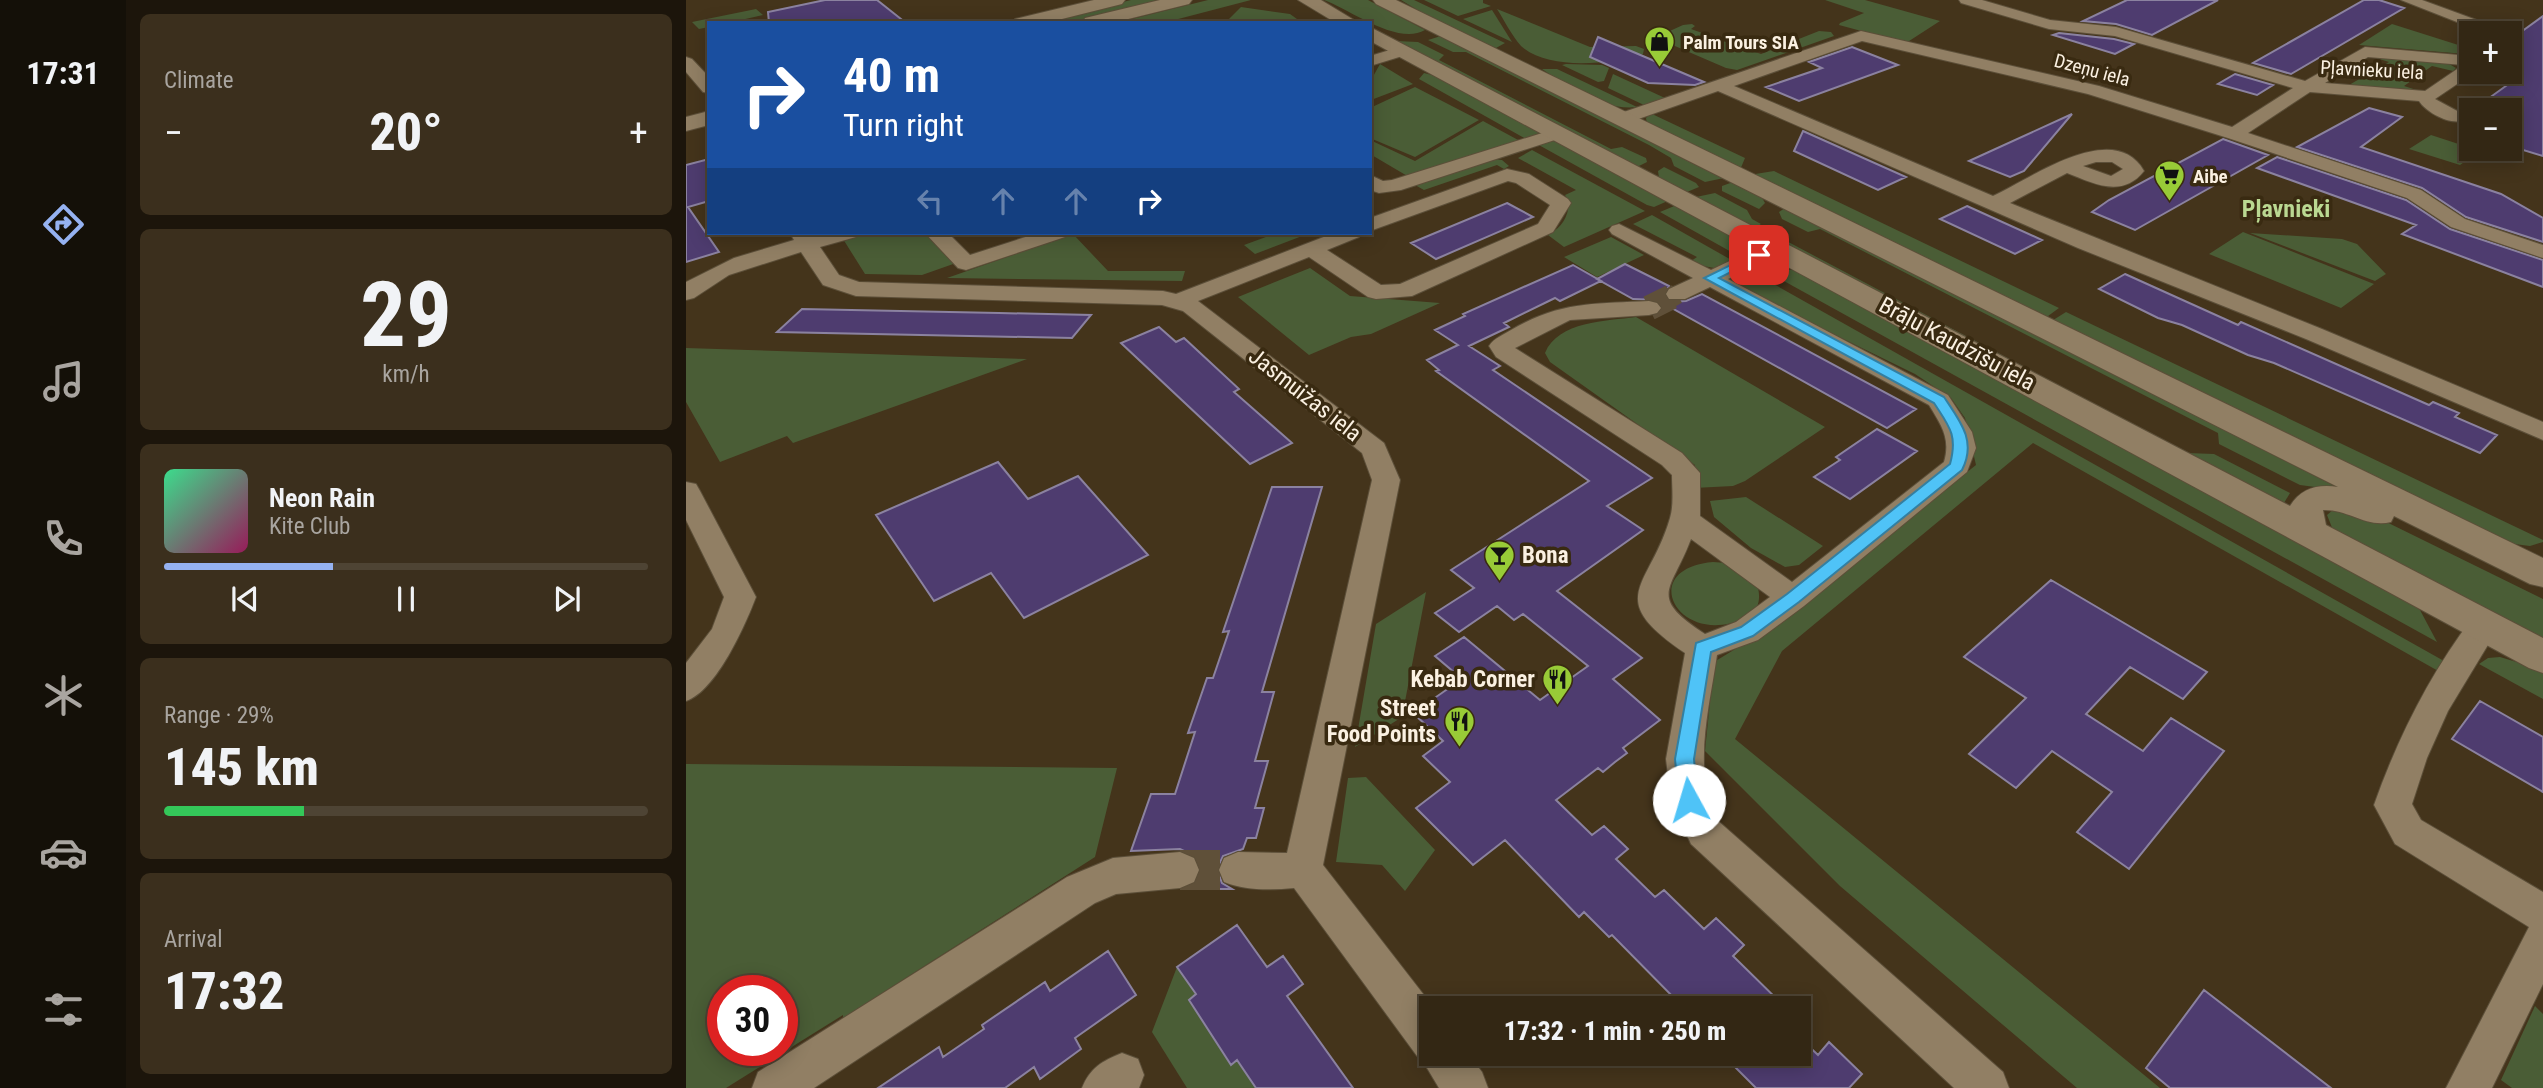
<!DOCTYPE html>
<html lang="en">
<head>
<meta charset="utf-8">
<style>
  :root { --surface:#332714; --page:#3b2f1d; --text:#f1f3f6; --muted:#a9a5a0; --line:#4e4434; --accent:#95b2f1 }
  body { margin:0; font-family:"Roboto Condensed",sans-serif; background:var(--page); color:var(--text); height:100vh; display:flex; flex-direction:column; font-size:26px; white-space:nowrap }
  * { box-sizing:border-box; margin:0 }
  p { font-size:23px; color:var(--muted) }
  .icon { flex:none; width:38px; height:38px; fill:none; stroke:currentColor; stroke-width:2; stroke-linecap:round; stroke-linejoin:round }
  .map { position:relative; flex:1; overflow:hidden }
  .sheet { display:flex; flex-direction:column; gap:14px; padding:14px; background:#1c150b; width:560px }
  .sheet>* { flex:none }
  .top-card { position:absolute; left:21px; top:21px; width:665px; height:214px; border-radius:0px; box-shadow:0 4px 18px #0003,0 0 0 2px var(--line); background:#1a4fa0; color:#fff; overflow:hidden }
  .controls { position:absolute; left:1773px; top:21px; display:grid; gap:14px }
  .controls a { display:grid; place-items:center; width:63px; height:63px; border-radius:0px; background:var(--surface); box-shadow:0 4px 18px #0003,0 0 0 2px var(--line); font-size:35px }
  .speed { position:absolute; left:21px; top:975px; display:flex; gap:14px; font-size:35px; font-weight:700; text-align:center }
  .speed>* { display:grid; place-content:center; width:91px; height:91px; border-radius:50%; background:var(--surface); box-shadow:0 4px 18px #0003,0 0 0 2px var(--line); line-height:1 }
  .speed .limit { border:10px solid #d22; background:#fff; color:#111 }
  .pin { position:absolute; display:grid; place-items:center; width:60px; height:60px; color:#fff; margin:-30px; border-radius:14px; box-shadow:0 4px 10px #0006 }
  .me { position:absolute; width:77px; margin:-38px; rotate:354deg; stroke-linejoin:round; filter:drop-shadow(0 0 5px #0008) }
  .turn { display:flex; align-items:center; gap:24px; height:147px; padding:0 21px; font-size:32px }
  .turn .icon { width:91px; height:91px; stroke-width:2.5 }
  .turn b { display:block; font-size:49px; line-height:60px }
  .lanes { display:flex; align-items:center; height:66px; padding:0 21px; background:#0003; justify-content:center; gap:35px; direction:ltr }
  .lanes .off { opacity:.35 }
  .big { font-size:52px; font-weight:800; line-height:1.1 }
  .sheet .tile { flex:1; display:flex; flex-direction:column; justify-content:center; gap:10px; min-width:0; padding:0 24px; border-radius:10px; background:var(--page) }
  .sheet .dial { align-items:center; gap:0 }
  .dial b { font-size:91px; line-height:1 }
  .song { display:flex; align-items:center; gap:21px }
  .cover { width:84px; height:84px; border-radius:10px; background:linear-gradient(135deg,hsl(150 70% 55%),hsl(330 70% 35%)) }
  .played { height:7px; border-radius:4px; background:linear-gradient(90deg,var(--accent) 35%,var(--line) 35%) }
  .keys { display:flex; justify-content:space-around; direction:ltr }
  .heat { display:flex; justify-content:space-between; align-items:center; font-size:38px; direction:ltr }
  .charge { height:10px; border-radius:5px; background:linear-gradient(90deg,#34c759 29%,var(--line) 0) }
  .trip { position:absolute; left:733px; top:996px; width:392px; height:70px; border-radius:0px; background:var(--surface); box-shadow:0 4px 18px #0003,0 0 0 2px var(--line); font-weight:800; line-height:70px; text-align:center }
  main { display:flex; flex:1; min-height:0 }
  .menu { display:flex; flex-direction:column; width:126px; justify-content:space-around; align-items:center; background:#141008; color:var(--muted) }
  .menu .icon { width:49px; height:49px }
  .menu .selected { color:var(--accent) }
  .menu b { font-size:32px; color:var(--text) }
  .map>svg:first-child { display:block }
</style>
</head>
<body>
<main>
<nav class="menu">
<b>17:31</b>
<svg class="icon selected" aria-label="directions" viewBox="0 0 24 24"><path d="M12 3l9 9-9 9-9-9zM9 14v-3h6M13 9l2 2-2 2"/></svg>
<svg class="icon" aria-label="music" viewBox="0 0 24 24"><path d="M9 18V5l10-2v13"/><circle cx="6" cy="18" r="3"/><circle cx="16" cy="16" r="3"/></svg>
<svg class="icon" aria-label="phone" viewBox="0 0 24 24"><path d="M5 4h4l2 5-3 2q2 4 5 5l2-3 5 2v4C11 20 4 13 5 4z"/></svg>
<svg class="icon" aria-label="climate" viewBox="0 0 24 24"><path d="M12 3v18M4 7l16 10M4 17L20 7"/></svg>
<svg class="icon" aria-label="car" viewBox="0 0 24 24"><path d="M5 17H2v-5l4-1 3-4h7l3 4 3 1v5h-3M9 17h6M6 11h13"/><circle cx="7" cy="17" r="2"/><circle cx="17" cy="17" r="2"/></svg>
<svg class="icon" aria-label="filters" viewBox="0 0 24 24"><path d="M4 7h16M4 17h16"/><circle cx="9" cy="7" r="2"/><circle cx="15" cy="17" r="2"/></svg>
</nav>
<section class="sheet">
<div class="tile"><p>Climate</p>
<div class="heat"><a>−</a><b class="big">20°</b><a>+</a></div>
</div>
<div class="tile dial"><b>29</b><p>km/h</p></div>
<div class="tile">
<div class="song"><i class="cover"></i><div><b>Neon Rain</b><p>Kite Club</p></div></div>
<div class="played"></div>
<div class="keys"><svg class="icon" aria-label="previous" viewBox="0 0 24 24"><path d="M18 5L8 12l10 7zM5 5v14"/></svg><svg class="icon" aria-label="pause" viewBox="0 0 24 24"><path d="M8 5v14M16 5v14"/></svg><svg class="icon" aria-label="next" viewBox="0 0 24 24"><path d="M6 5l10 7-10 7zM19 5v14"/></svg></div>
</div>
<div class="tile"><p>Range · 29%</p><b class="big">145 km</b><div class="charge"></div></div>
<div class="tile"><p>Arrival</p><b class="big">17:32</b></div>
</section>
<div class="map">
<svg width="1857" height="1088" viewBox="0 0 1857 1088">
  <rect width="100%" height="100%" fill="#44341b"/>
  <path fill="#4a5d36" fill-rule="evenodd" d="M445,0H471L389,23H352Z
    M522,0H565L477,23H430Z
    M638,0H682L739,30C712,46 665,10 638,0Z
    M715,0H728L819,43L810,48L751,22Z
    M738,0H797V3L805,6L772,16Z
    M1139,0H1179L1254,21L1220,43L1153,25L1154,23L1178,13Z
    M555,7L604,14L611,19L595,23H539Z
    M70,9L77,15L42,23H23V27L13,29L6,22Z
    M811,9L904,47L950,46L958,49L957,54C925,64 862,71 835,46C826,36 818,20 811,9Z
    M806,10L826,42L777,19Z
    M1006,24L1009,26L1005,29L1075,54L1133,31L1145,32L1148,36L1051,70L1040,68L975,40V35L997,25Z
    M1706,24L1785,49L1779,54L1673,45Z
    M755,36L1038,178L1019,182L988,166L985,158L963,145L780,52H767L742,40Z
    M710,41L732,42L758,55L753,60L925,149L936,147L960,158L961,162L951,167Z
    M1684,56L1760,62L1770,68L1767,71L1746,66L1718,86L1737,92L1663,85L1703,62Z
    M694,64L727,84L685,100L684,82Z
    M880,64L916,65L923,68L918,81L912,82L876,65Z
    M856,69H871L951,107C918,111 883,88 856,69Z
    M738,73L750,76L853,129L852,134L840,139L733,79Z
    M927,74L979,98L958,105L922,88Z
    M729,87L793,120L729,157L684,138V108Z
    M964,113L1059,158L1054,170L961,124L960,118Z
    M797,121L834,141L723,177L684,154V140L729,161Z
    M1745,135L1794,151L1774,165L1723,149Z
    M860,141H874L984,200L968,207L961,205L851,144Z
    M846,150L959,211L878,247L862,235C876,227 882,218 883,202L879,195L890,190L832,158Z
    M807,159L816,160L823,166L818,169L811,165L738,190L729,185Z
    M978,167L1010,183L1013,187L1001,192L973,178L972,171Z
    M1088,171L1373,308L1358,319L1063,175Z
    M1047,182L1075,196L1079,203L1073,209L1036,191V186Z
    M1029,193L1061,210L1066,219L1075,224L1072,226L1501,453L1528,454L1604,493L1595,508L1010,197Z
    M993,204L1061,242L1063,248L1056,258L974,212Z
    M1099,208L1659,491L1614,485L1533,444L1532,433L1134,229L1122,232L1096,219L1093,212Z
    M966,215L1049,262L1028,268L1002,263L1011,257L947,224Z
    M1557,232L1688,284L1655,308L1523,254Z
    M177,233H240L270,263L236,275L179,274L157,239Z
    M591,233H624L569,254L558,245Z
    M1564,233L1656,239L1671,244L1700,274L1689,281Z
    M387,234L422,271H499L496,281L261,278Z
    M925,237L958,255L911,277L878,257Z
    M624,268L664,296L754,303L685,334L665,337L623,355L552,297Z
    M1089,268L1115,271L1714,595L1734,610L1751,642L1076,269Z
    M1061,269L1758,661L1754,672L1347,443L1096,651L1049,739L1474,1088H1391L1154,886L1019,751L1028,662L1087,626L1290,465L1279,418L1265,398L1229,374L1047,285L1044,275Z
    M1380,312L1857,540V542L1844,546L1820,543L1364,322Z
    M950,317L1139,427L1059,481L1047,486L1008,488L1009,465L864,362L859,353C872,321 921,321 950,317Z
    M0,348L341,359L107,443L101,436L34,462L0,402Z
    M1060,497L1137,546L1113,565L1099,567L1065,548L1028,517L1024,501Z
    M1648,509L1676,510L1857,599V645L1649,535L1641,515Z
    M1027,562L1041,563L1071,584C1075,597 1074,610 1061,617C994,651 948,569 1027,562Z
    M740,592L716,717L669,747L690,624Z
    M1814,657L1857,670V699L1793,664L1802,658Z
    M0,764L431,768L409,857L157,1018V1015L40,1088H0ZM37,990H96V1050H37Z
    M680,777L749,850L719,891L696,865L650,862L662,778Z
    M491,967L510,994L503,1000L544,1064L551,1060L570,1088H501L466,1032Z
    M1849,1006L1857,1014V1088H1826L1815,1080Z"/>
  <path fill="#4e3c6f" stroke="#8b82a0" stroke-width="2" d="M139,0H191L220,23H83L82,12Z
    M1441,0H1532L1466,35L1430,24L1397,21Z
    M1678,0H1693L1718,8L1605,74L1567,63Z
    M1857,16V156L1824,146V118L1833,110L1799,101L1824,83L1804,78L1813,72H1824V64L1831,59L1824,56V40Z
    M1373,33L1428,39L1448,44L1429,54L1367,35Z
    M912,37L1018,82L1009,85L962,83L904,57Z
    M1166,47L1212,65L1113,101L1080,87L1136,68L1123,62Z
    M1549,74L1587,85L1571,95L1532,84Z
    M1683,108L1716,117L1675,147L1815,194L1857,218V242L1780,217L1736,188L1611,147Z
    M1386,114L1338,171L1324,177L1283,161Z
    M1117,131L1220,177L1192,190L1108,151Z
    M1537,139L1582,155L1449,230L1406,212L1423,200Z
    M1591,157L1720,200L1764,229L1857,260V287L1716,234L1730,225L1571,168Z
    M23,159V201L2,207L33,252L0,262V165Z
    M821,203L847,217L750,259L725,243Z
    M1281,206L1356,240L1329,254L1254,219Z
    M939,264L983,286L978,295L983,302L1000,301L1016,294L1230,409L1201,428L984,307L988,305L977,310V306L972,300L947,299L911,279Z
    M887,265L915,281L874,301L869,298L818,323L823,327L783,346L814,366L807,370L966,478L921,506L957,530L871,591L956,658L927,679L974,720L937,748L941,753L929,762L917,772L912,768L870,800L906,835L918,826L942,849L930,859L969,897L978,890L1018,929L1030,918L1058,945L1047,956L1100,1008H998L926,935L923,937L898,912L893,917L819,840L787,865L730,808L764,782L737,756L757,741L727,713L776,679L749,656L778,637L854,700L902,666L837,614L828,620L811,606L773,632L749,613L788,588L765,570L903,481L750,371L753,370L741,360L772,345L749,330L779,316L777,314Z
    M1439,274L1552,325L1555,322L1743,405L1747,402L1773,413L1769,417L1811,435L1794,453L1588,363L1562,355L1496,325L1472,318L1413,289Z
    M116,309L313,313L405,315L386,338L91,332Z
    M473,327L490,342L498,338L553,389L548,392L606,443L564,464L435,343Z
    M1191,429L1231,451L1164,499L1128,477L1154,460L1150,457Z
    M312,462L342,499L392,476L462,555L338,618L305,573L248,601L190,515Z
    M586,487H636L576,692H588L569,761H582L569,808H578L570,838H561L557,849L537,856L531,869L536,883L546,889H498L510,883L515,871L509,856L494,849L445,851L465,794H489L509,732L502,733L521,678H527L543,631L537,632Z
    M1365,580L1521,672L1497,699L1444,667L1400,714L1457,751L1485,718L1538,751L1443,869L1391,832L1426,792L1366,751L1330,788L1283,754L1340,698L1278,657Z
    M1794,701L1857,737V792L1766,739Z
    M551,925L581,967L597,956L617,984L601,996L667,1088H570L551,1060L545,1065L503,1000L510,994L491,967Z
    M422,951L450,995L389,1038L395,1049L354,1079L348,1067L319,1088H192L253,1047L257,1057L298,1029L296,1025L359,982L364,991Z
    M1518,990L1645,1088H1484L1460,1068Z
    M1113,1037L1132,1055L1143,1042L1176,1074L1163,1088H1070L1036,1054H1113Z"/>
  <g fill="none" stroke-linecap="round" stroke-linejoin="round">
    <path stroke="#5f5039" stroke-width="20" stroke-dasharray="20 10" stroke-linecap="butt" d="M984,298L991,294"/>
    <path stroke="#5f5039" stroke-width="25" stroke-dasharray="25 13" stroke-linecap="butt" d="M963,308L987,296"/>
    <path stroke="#5f5039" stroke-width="40" stroke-dasharray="40 20" stroke-linecap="butt" d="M494,870H552"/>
    <defs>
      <path id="minor" d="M1273,0H1296L1364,20L1430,27L1619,81L1679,47L1785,56V72H1789L1749,99L1775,113L1778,117L1775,121C1762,124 1740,112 1733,101L1624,92L1562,133L1735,190L1779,219L1857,245V258L1765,227L1721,198L1542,138L1402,94L1176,41L1048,86L1307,196C1344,179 1428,118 1458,171C1436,199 1407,183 1381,173L1324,203L1636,329L1857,422V440L1620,339L1392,248L1032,91L941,123H929L926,119L929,115L1175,31L1413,86L1546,127L1607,88L1429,36L1363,29L1275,3ZM1682,57L1777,65L1739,91L1639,83ZM1410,162H1426L1437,169L1425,176L1397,166Z
        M1715,0H1736L1818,30L1821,33H1799Z
        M717,46L723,48L725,51L723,54L684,66V56Z
        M0,57L6,59L23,77V93L17,92L0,72Z
        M872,128L881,133L878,137L715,190L693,193L684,190V175L697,181L706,180Z
        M821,169L843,174L882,199L885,203L867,232L726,296L690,299L682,297L623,257L512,301L698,443L714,480L637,865L748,1008H746V1054H782L796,1072L802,1088H753L735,1058L731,1056L608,888C584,890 561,891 538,882L533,870L538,858L552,852L601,853L686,480L676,453L497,311L476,305L170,296L137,285L115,252L43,275L8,298L0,300V282L48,258L108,240L104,233H124L127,236L140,233H173L170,237L134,247L153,275L173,282L477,291L490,294L648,233H676L673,237L641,250L695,285L714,284L852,224L864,205L830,183L822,181L684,231V218Z
        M933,224L1025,270L1081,243H1097L1100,248L1097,253L1042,279L1262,395L1286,432L1290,448L1281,472L1118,606L1072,640L1031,655C1023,711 1006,768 1031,820L1317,1072L1323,1088H1268L1005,844L985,800L980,759L999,653C916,597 964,588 984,518C988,505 986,489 986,475L976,465L810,357L803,346C808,338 817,335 825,330C874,301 909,304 963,301L971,303L975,308L971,313L963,315L884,320L829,348L996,453L1014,473V516L1106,582L1258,462C1265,438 1255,425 1243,405L1024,287L999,299H983L980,294L983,289L1007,278L926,234L923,230L926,226ZM1005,539L1084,597L1050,622L1019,634C961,596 985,592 1005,539Z
        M239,233H262L284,255L352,233H383L379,237L280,270L272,268Z
        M0,482L10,484L14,491L70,597C59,626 30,691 0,701V663L26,629L38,597L0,520Z
        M1798,613L1809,617L1814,625L1762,711L1741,758L1726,804L1735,820L1857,892V984L1806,1088H1760L1843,927L1709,844L1688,805C1712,737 1744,674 1787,617Z
        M494,852L508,858L513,870L508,882L494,888L430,894L409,903L128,1088H66L72,1072L381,877L427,858Z
        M436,1053L452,1059L458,1075L453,1088H396C404,1068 416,1061 436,1053Z"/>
      <path id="tertiary" d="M408,0H439L436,4L360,23H327L329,19Z
        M474,0H506L503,4L426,23L397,22L399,18Z
        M612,0H635L673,23H650Z
        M687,0H710L1857,558V587L1844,584L1708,516L1705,522C1680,528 1662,509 1637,510L1640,525L1857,638V673L1843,668L684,41V27L1604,506C1615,488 1632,484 1652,487L690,4Z
        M23,111V125L0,131V117Z"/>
    </defs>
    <use href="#minor" stroke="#5c4f39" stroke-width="2"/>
    <use href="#tertiary" stroke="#5c4f39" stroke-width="2"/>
    <use href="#minor" fill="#917f64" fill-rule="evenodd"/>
    <use href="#tertiary" fill="#917f64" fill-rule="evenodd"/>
  </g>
  <path fill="#4fc3f7" stroke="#337fa1" stroke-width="2" d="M1069,253L1079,255L1033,278L1258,397C1274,421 1291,441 1276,470L1113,602L1067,636L1025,652L1008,759L1012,800L1010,806L1003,808L996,806L993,800L989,759L1010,643L1055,627L1101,594L1264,464C1272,435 1263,426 1248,403L1018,278Z"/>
  <defs>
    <symbol id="shop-pin" viewBox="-11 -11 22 30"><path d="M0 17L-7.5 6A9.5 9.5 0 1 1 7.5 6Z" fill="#98cb37" stroke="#392a11"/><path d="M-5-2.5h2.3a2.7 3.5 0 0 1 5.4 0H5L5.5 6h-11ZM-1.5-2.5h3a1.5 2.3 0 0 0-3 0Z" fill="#111"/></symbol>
    <symbol id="supermarket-pin" viewBox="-11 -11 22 30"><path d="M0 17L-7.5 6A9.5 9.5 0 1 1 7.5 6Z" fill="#98cb37" stroke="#392a11"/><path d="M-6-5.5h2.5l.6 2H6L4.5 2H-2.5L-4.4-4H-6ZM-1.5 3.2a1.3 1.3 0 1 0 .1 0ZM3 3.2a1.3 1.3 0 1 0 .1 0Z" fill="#111"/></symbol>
    <symbol id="bar-pin" viewBox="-11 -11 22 30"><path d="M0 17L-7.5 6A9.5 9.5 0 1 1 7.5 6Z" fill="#98cb37" stroke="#392a11"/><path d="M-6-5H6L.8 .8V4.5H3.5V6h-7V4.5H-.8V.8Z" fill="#111"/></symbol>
    <symbol id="restaurant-pin" viewBox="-11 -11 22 30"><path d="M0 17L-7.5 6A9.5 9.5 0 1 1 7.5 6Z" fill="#98cb37" stroke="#392a11"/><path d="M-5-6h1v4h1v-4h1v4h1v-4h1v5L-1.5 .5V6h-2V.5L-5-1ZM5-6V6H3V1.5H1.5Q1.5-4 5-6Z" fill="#111"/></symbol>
  </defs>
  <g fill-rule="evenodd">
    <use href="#shop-pin" x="956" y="24" width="35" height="47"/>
    <use href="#supermarket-pin" x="1466" y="158" width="35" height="47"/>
    <use href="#bar-pin" x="796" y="538" width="35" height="47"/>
    <use href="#restaurant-pin" x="854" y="662" width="35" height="47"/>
    <use href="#restaurant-pin" x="756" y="704" width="35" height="47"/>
  </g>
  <g text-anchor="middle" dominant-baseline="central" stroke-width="7" stroke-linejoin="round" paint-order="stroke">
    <g font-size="19" font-weight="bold" fill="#fbf1e2" stroke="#392a11" text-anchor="start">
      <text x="997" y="42">Palm Tours SIA</text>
      <text x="1507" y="176">Aibe</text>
    </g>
    <g font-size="19" fill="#fbf1e2" stroke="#392a11">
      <text transform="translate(1406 70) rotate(15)">Dzeņu iela</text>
      <text transform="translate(1686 70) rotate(3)">Pļavnieku iela</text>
    </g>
    <g font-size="23" fill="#fbf1e2" stroke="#392a11">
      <text transform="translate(1271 344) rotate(28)">Brāļu Kaudzīšu iela</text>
      <text transform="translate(619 395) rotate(38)">Jasmuižas iela</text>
    </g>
    <g font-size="23" font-weight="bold" fill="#fbf1e2" stroke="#392a11" text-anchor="end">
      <text x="836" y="555" text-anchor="start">Bona</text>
      <text x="849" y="679">Kebab Corner</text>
      <text x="750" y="708">Street<tspan x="750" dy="26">Food Points</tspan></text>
    </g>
    <g font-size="24" font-weight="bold" fill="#bad891" stroke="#392a11">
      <text x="1600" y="209">Pļavnieki</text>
    </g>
  </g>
</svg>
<div class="controls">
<a>+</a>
<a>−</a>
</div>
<div class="speed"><div class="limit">30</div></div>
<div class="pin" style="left:1073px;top:255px;background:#d93025"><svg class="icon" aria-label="arrive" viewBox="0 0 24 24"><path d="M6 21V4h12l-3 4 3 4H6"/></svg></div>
<svg class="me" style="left:1003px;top:800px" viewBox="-20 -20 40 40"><circle r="19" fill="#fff"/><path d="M0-13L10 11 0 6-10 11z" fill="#4fc3f7"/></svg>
<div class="trip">17:32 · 1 min · 250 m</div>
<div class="top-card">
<div class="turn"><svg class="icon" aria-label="right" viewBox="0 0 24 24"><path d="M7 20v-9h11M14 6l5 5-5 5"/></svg><div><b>40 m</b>Turn right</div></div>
<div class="lanes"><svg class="icon off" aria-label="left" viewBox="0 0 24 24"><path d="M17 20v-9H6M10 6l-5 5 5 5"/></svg><svg class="icon off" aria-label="ahead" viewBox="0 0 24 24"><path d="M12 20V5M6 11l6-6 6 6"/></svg><svg class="icon off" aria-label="ahead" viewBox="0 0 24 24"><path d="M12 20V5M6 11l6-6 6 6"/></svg><svg class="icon" aria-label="right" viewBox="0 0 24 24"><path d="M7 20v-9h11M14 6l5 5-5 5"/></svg></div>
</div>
</div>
</main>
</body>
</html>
